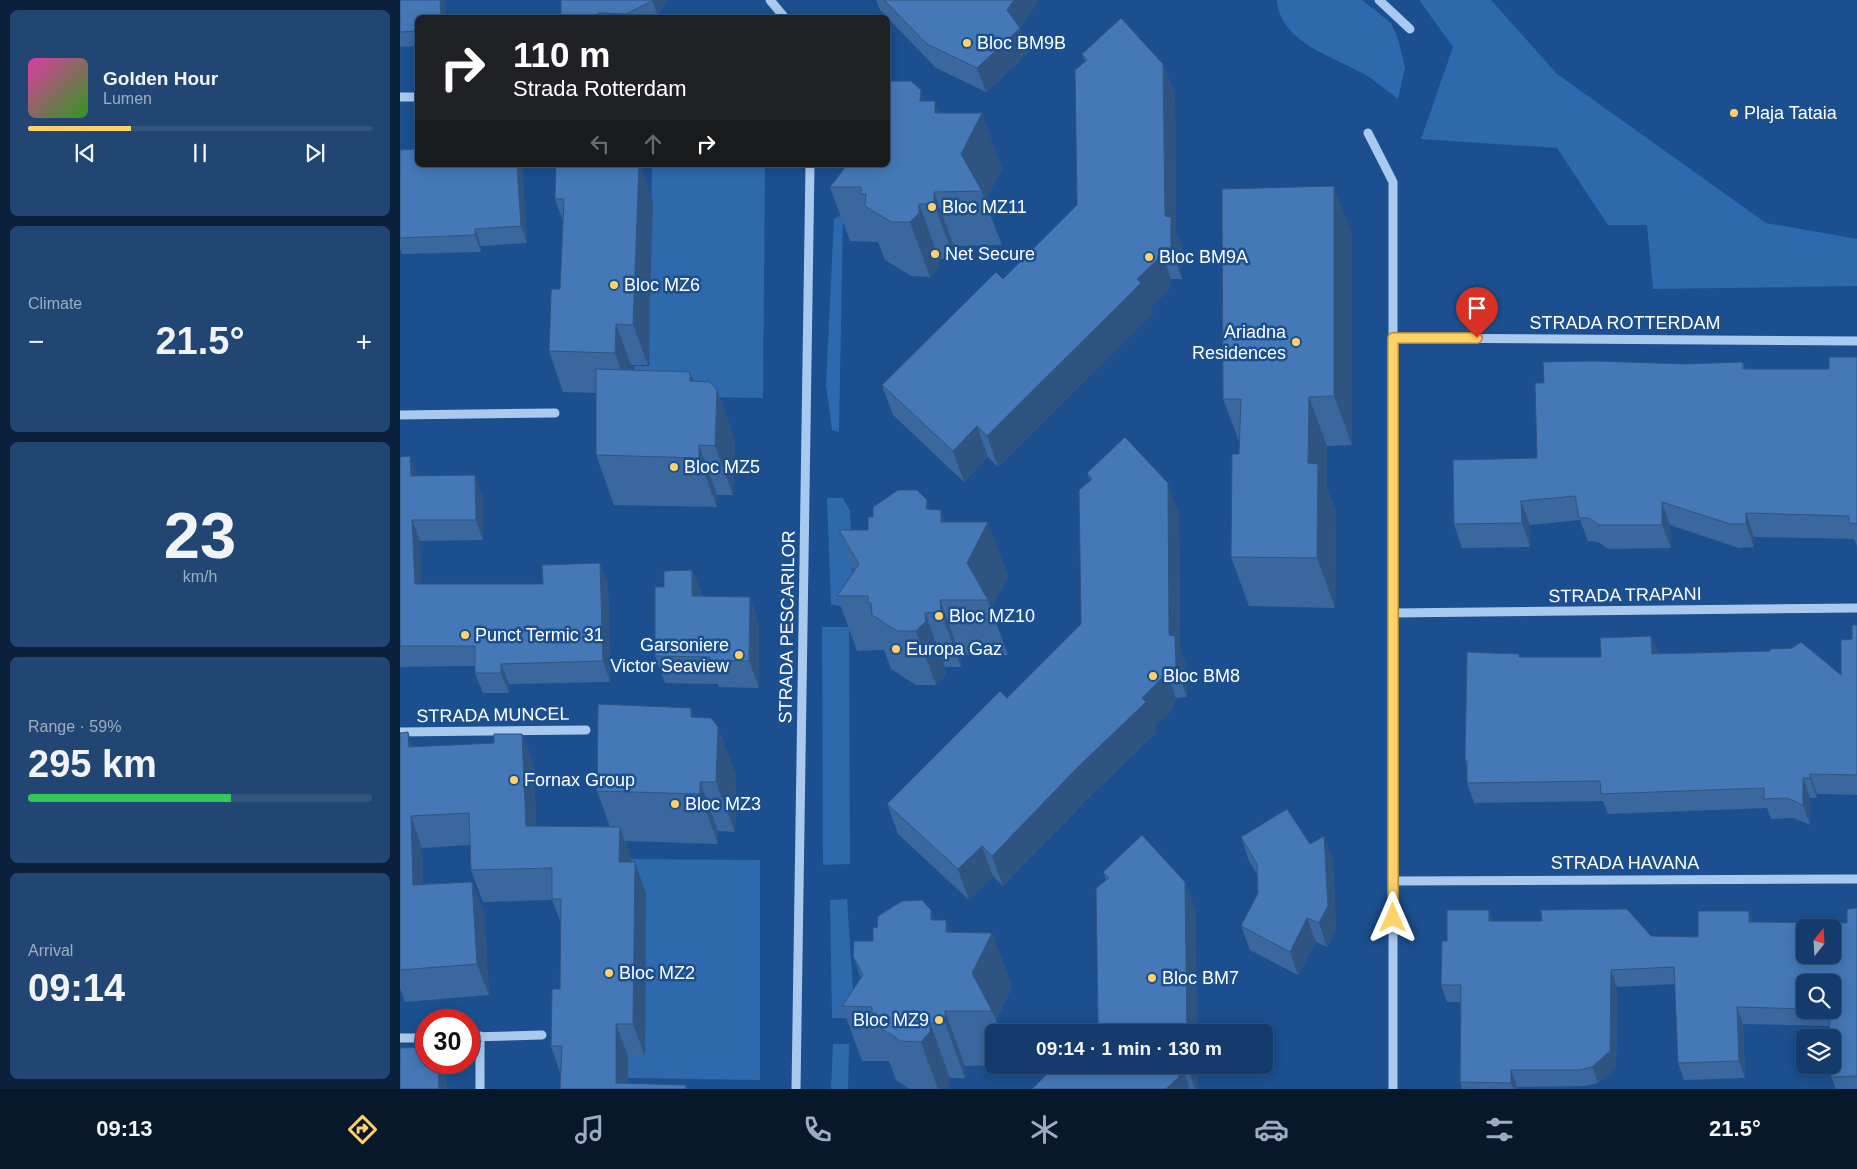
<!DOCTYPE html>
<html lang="en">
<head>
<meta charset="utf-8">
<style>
  :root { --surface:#143b6b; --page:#214673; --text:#f1f3f6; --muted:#9dadc1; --line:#33557e; --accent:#ffd166 }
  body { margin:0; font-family:Arial,sans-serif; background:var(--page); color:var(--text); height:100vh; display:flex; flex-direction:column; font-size:19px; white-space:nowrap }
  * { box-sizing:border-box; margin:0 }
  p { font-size:16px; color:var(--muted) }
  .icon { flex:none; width:28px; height:28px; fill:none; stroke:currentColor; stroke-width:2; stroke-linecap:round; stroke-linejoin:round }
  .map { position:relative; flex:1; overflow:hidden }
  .side { display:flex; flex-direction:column; gap:10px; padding:10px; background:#0b203b; width:400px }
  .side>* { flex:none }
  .banner { position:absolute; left:15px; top:15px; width:475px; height:152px; border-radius:8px; box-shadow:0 2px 12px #0003,0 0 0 1px var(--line); background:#202124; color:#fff; overflow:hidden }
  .needle { width:32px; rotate:18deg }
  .controls { position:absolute; left:1396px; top:919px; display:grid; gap:10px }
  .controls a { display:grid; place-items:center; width:45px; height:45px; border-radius:8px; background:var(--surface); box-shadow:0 2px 12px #0003,0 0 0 1px var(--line); font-size:25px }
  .speed { position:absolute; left:15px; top:1009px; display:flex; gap:10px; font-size:25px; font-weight:700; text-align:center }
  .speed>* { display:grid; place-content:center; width:65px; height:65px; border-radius:50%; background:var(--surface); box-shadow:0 2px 12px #0003,0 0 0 1px var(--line); line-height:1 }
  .speed .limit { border:8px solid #d22; background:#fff; color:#111 }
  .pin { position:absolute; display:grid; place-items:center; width:42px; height:42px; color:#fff; margin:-51px -21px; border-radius:50% 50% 50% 0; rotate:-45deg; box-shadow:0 0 5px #0007 }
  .pin .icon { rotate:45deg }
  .me { position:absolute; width:55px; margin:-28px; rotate:0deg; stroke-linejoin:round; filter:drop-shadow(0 0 4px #0008) }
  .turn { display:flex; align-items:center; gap:18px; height:105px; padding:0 15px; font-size:22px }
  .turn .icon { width:65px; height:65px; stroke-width:2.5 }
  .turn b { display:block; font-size:35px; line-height:42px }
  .lanes { display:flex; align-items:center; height:48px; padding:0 15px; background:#0003; justify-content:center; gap:25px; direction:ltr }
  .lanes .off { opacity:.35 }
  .big { font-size:38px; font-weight:700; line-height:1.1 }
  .side .widget { flex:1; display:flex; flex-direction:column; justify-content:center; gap:8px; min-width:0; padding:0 18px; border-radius:8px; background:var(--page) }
  .side .dial { align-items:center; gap:0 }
  .dial b { font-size:65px; line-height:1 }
  .song { display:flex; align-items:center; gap:15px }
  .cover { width:60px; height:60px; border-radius:8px; background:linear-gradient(135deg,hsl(320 70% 55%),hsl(110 70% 35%)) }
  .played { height:5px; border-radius:2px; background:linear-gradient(90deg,var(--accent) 30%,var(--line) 30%) }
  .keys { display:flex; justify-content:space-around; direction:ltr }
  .heat { display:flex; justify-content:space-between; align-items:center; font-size:28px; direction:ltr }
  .charge { height:8px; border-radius:4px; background:linear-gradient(90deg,#34c759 59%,var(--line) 0) }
  .trip { position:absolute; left:585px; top:1024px; width:288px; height:50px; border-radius:8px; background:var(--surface); box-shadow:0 2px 12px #0003,0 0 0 1px var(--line); font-weight:700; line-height:50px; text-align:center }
  .tabs { display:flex; height:80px; justify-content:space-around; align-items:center; background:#08182b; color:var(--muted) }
  .tabs .icon { width:35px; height:35px }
  .tabs .selected { color:var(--accent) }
  .tabs b { font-size:22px; color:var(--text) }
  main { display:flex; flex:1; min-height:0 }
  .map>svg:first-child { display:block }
</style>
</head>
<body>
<main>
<section class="side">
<div class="widget">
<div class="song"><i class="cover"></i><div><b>Golden Hour</b><p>Lumen</p></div></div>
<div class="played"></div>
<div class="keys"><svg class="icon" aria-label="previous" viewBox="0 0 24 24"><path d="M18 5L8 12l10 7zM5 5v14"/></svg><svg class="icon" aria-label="pause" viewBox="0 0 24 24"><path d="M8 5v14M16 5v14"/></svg><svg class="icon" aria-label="next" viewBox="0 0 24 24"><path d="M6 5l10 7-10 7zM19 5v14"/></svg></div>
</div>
<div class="widget"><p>Climate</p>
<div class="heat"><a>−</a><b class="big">21.5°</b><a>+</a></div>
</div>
<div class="widget dial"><b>23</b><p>km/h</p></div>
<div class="widget"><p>Range · 59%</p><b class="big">295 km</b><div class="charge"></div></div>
<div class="widget"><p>Arrival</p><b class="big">09:14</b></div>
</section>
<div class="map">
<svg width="1457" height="1089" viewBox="0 0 1457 1089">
  <rect width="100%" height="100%" fill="#1b4f8f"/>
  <path fill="#2e69ad" d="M877,0H962L991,23L998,39L1005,67L998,99C986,90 974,79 960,72C929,55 880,41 877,0Z
    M1019,0H1091L1157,74L1366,223L1457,239V286L1253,289L1247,225H1208L1157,148L1021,139L1053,47Z
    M252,165H365L363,398L234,396V366H249Z
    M443,214L439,432L432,430L426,385L434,219Z
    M427,498H443L450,511L453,584L446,608L431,604Z
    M422,627H449L450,864L423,865Z
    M231,859L360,860V1080L228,1078V1056L245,1055L246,894L231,893Z
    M447,899L455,1018H432L430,900Z
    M433,1044H449L448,1089H431Z"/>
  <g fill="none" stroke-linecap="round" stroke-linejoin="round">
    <path stroke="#a9c9ee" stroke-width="9" d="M370,0L385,18
      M979,0L1010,29
      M0,97H18
      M968,133L993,182V1089
      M993,338L1457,341
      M0,415L155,413
      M993,613L1457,608
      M0,732L186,730
      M993,881L1457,879
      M69,1037L142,1035
      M0,1038H26
      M80,1089V1036
      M396,1089L410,165"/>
  </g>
  <path fill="#3a679d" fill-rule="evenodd" d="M0,0H45L46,18H18V46L0,47Z
    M161,0H267L258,16L161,18Z
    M476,0H639L620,28L629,52L586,92L536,68L480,10Z
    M682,54L763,64L775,94L776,232L782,248V279H771L768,291L750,307L753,313L598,467L588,457L564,482L493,415L482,385L603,279L677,205L685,62Z
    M525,101L540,113L602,168L585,201L602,245L554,246V258L539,259V267L530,277L511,276L485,260L478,242L450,241L430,187Z
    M0,150L122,165L127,243L81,246V252L2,254L0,249Z
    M156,165L253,202L248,365H231V370L290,372L293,381L317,390L335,440L333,495H317V507L214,505L196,455V393L163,392L149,351L160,289L163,221L155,199Z
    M952,235V445L927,446V489L936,513L935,608L849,606L831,557L840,444L823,399Z
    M1457,357V546L1454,539L1354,537V547L1339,548L1270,525L1271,548L1208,549L1198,542L1188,541L1180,520L1130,525V547L1062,548L1054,524L1137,458L1144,383L1287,364L1343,362L1345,369H1429Z
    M0,457L17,476L83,496V540L20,541L21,584H208L210,682L109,684V693H83L75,673V666L0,667Z
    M687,473L779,513L780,648L786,666L787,697L776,698L772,710L755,726L757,732L689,797L603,886L593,876L569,900L498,834L487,804L607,698L681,624L690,481Z
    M527,500L530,509L546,522L608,576L591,609L608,655H560L561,667H545L546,675L536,685H516L491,669L484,650L457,651L437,596L454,571L439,530H468L473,517Z
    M292,570L302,596L350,597L359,624V688L319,687L318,684L265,683L255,656L264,587Z
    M1457,625V795L1417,794V798H1410V825L1394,818L1371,819L1367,808L1208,814L1203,801L1074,803L1067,783V767L1065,761L1119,654L1120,657H1201L1251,636L1258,653L1441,675Z
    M291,708L294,717L318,727L336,776L335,832L318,831V844L225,841L231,859V862L246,893L245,1056H228V1084L286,1085L287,1089H160V1073L151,1046L160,989L161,923L152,900L83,902L71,870L70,845L22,848L23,884L72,882L84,913L89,995L5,1002L0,988V733L13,747L94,743L122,734L134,765L136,826L210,827L197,791Z
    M841,837L910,844L933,859L936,930L927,947L916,942L898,975L850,950L841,926L858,893L857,874L849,861Z
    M703,872L785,882L796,912L698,1023L706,880Z
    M1457,908V1089H1436L1431,1077L1430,1026L1343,1024L1345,1078L1284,1080L1278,1063L1275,984L1217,987L1216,1068L1198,1083L1186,1086L1117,1087V1089H1062L1060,1082L1061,1002H1047L1041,985L1047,941L1089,910L1093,921L1251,936L1298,937L1349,911L1353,922L1447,923ZM1405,982L1432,1010H1405Z
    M531,910L535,920L550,932L592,933L612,987L596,1020L600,1032H594V1065H612L565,1066V1078H550V1086L547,1089H510L496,1080L489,1061H462L442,1006L461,979L453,956L473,941L477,928Z
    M656,1065H798V1089H632Z"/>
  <path fill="#305480" d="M40,0H45L46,18H41Z
    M253,0H267L258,16L252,1Z
    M614,0H639L619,29L620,28L629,52L586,92L577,68L607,10Z
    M763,64L775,94L776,232L782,248V279L771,248L765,216Z
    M521,90L540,144L520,101Z
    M535,101L555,155L535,113Z
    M582,113L602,168L585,201L582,191L561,154Z
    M117,165H122L127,243L121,226Z
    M239,165H240L253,202L248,365L233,325Z
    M934,186L952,235V445L934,396Z
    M534,192L554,246V258L534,204Z
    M519,204L539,259V267L530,277L510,222Z
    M75,229L81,246V252L75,235Z
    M760,248L771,279L768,291L750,307L753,313L598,467L587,436Z
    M216,324L231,365L230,394L215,353Z
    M290,372L308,422L290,381Z
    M317,390L335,440L333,495L315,446Z
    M909,397L927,446V489L936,513L935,608L917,558L908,463Z
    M577,426L588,457L564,482L553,451Z
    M299,445L317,495V507L299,458Z
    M10,456L18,477L11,476Z
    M75,475L83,496V540L76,520Z
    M768,483L779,513L780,648L786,666L787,697L776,667L769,635Z
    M527,500L547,555L526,509Z
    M1121,501L1130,525V547L1122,523Z
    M1262,502L1270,525L1271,548L1262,525Z
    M541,510L561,564L541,522Z
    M1346,513L1354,537V547L1346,524Z
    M12,520L20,541L22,605L15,584Z
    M588,522L608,576L591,609L588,600L567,563Z
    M200,563L208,584L210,682L203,661Z
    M292,570L302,597L292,596Z
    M350,597L359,624V688L349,661Z
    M540,600L560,655L561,667L541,612Z
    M525,613L545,667L546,675L536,685L516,631Z
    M1251,636L1259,656L1252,654Z
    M101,664L109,684V693L101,673Z
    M765,667L776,698L772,710L755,726L757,732L689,797L603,886L592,856L742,698Z
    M291,708L309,758L291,717Z
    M318,727L336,776L335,832L316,782Z
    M8,732L20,764L9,747Z
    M122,734L134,765L137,857L126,826Z
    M1410,774L1417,794V798L1410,778Z
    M1403,778L1410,798V825L1403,805Z
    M300,782L318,831V844L300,794Z
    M11,816L22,848L24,916L13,885Z
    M220,827L231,859V893L219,862Z
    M924,836L933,859L936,930L927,947L919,923Z
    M582,846L593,876L569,900L558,869Z
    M235,862L246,893L245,1056L233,1024Z
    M72,882L84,913L89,995L77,964Z
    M785,882L796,912L797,1032H787Z
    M531,910L551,965L531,920Z
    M1089,910L1095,927L1089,921Z
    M1349,911L1355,927L1349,922Z
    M907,918L916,942L898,975L890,952Z
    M546,920L566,974L546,932Z
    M592,933L612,987L596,1020L592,1011L572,973Z
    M1211,970L1217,987L1216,1068L1198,1083L1192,1067Z
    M1337,1007L1343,1024L1345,1078L1339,1061Z
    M545,1011L565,1066V1078L545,1023Z
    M530,1023L550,1078V1086L547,1089H538L521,1042Z
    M216,1024L228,1056V1089L216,1083Z
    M38,1062H44L46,1070L47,1089H39Z
    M787,1065H798V1089H795Z
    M782,1066L790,1089H766Z
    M1111,1070L1117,1087V1089H1113L1111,1083Z"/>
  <path fill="#4478b7" stroke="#305480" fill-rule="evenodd" d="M0,0H40L41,18H18V31L0,32Z
    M161,0H253L252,1L226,14L198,13V18H161Z
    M484,0H614L607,10L620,28L577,68L527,44Z
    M198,13L292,17L198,18Z
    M721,18L763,64L765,216L771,217V248H760L757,260L737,279L741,283L587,436L577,426L553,451L482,385L596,272L603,279L677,205L675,70L687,60L682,54Z
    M492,81H511L521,90L520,101H535V113H582L561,154L582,191L534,192V204H519V213L510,222H491L465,206L466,194H461V187H430L447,165H488V84Z
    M18,149V165H117L121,226L75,229V235L0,238V150Z
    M156,165H239L233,325L216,324L215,353L149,351L151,293L152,289H160L164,199H155Z
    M934,186V396L909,397L908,463L918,464L917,558L831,557L832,454H839L841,399H823L822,189Z
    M1429,357H1457V524L1449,523V516L1346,513V524H1330L1262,502V525H1199L1189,518H1179L1175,496L1121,501L1122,523L1054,524L1053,460L1137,458L1135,383H1144L1143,362L1193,361L1287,364L1343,362V369H1429Z
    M196,369L290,372V381L310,382L317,390L315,446L299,445V458L196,455Z
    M725,437L768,483L769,635L775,636L776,667H765L761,679L742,698L746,702L678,767L592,856L582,846L558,869L487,804L600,691L607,698L681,624L679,490L692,479L687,473Z
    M10,456L11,476L75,475L76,520H12L15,584H143L142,565L200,563L203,661L101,664V673H75V646H0V457Z
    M498,490H517L527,500L526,509L541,510V522H588L567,563L588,600H540L541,612L525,613L526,621L516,631H497L472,615L471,603H468V596H437L459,564L439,530H468V517H473V507Z
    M292,570V596L350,597L349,661L310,660V657L255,656V587H264V571Z
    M1452,625H1457V775L1410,774V778H1403V805L1387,798L1364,799V788L1201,794L1200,781L1067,783V761H1065L1067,652L1119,654V657H1201L1200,638L1251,636L1252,654L1370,651V649L1392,648L1401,642L1441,675V640L1452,639Z
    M198,704L291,708V717L311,718L318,727L316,782H300V794L197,791Z
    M8,732L9,747L94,743V734H122L126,826L220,827L219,862H235L233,1024H216V1083L286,1085L285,1089H160L162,1046H151L152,989H160L161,899H152V868L71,870L69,813L11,816L13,885L72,882L77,964L0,970V733Z
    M887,809L910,844L924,836L928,906L919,923L907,918L890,952L841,926L858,893L857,864L841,837Z
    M742,835L785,882L787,1032H689L698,1023L696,888L709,878L703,872Z
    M522,900L531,910V920H546V932L592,933L572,973L592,1011H545V1023H530V1032L521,1042L501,1041L476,1025V1013H472V1007L442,1006L463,975L453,956L454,941H473V927L477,928L478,916L502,901Z
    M1457,908V1076L1431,1077V1065H1432V1038H1430L1429,1010H1432V982H1405V1009L1337,1007L1339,1061L1278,1063L1274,967L1211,970L1210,1051L1192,1067L1180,1070H1111V1083L1060,1082L1061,985H1041L1042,941H1047V910H1089V921H1142L1141,910L1227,909L1251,936L1298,937V911H1349V922L1447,923V909ZM1405,928H1432V955H1405Z
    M26,1047V1062H38L39,1089H0V1048Z
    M656,1065H787V1066H782L778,1078L766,1089H632Z"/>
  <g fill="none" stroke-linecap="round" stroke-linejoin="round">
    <defs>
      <path id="route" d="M993,918V338H1077"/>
    </defs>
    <use href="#route" stroke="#a68842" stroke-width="12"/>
    <use href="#route" stroke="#ffd166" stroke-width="9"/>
  </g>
  <g fill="#ffd166" stroke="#1b4f8f" stroke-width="2">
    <circle cx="567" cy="43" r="5"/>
    <circle cx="1334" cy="113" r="5"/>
    <circle cx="532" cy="207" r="5"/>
    <circle cx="535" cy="254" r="5"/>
    <circle cx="749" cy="257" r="5"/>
    <circle cx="214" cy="285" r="5"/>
    <circle cx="896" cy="342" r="5"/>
    <circle cx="274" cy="467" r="5"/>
    <circle cx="539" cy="616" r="5"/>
    <circle cx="65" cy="635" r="5"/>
    <circle cx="496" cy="649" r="5"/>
    <circle cx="339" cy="655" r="5"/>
    <circle cx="753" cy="676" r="5"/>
    <circle cx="114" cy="780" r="5"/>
    <circle cx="275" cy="804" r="5"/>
    <circle cx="209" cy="973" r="5"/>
    <circle cx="752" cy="978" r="5"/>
    <circle cx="539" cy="1020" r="5"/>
  </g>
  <g text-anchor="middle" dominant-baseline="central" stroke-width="5" stroke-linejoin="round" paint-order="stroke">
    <g font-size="18" fill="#fff" stroke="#1b4f8f" text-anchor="start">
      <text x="577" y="43">Bloc BM9B</text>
      <text x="1344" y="113">Plaja Tataia</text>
      <text x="542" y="207">Bloc MZ11</text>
      <text x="545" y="254">Net Secure</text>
      <text x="759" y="257">Bloc BM9A</text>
      <text x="224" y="285">Bloc MZ6</text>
      <text x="886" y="332" text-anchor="end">Ariadna<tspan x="886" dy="21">Residences</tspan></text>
      <text x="284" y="467">Bloc MZ5</text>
      <text x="549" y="616">Bloc MZ10</text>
      <text x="75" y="635">Punct Termic 31</text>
      <text x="329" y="645" text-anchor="end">Garsoniere<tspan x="329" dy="21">Victor Seaview</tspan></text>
      <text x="506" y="649">Europa Gaz</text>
      <text x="763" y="676">Bloc BM8</text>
      <text x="124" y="780">Fornax Group</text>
      <text x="285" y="804">Bloc MZ3</text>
      <text x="219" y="973">Bloc MZ2</text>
      <text x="762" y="978">Bloc BM7</text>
      <text x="529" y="1020" text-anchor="end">Bloc MZ9</text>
    </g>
    <g font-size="18" fill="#fff" stroke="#1b4f8f">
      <text x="1225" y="323">STRADA ROTTERDAM</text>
      <text transform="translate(1225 595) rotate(-1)">STRADA TRAPANI</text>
      <text transform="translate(387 627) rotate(-89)">STRADA PESCARILOR</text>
      <text transform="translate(93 715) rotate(-1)">STRADA MUNCEL</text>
      <text x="1225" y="863">STRADA HAVANA</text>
    </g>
  </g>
</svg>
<div class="controls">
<a><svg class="needle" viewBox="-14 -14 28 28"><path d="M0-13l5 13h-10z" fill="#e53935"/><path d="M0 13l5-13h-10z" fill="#9dadc1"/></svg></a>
<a><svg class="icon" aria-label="search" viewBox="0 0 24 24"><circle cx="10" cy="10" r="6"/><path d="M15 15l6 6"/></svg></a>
<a><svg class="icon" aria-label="layers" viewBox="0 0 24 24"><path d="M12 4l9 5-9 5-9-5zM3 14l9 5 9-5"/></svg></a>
</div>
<div class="speed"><div class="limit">30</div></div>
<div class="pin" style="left:1077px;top:338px;background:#d93025"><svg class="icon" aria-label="arrive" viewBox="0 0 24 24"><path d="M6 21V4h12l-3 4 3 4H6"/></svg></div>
<svg class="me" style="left:993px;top:918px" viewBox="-20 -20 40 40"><path d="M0-17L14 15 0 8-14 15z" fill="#ffd166" stroke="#fff" stroke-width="4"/></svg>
<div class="trip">09:14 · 1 min · 130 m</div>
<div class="banner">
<div class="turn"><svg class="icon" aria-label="right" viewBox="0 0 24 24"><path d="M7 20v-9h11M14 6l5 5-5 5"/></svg><div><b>110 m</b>Strada Rotterdam</div></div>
<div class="lanes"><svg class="icon off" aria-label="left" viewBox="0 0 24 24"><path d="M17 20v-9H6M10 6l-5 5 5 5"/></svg><svg class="icon off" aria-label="ahead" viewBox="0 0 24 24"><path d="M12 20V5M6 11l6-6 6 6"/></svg><svg class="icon" aria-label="right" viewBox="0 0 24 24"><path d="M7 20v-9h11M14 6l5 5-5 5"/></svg></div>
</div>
</div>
</main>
<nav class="tabs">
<b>09:13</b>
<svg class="icon selected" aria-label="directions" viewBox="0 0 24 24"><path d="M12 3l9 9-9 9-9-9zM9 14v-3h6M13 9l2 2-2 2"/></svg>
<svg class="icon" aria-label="music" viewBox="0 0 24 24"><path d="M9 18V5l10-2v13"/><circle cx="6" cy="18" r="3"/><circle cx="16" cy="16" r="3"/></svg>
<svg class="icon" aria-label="phone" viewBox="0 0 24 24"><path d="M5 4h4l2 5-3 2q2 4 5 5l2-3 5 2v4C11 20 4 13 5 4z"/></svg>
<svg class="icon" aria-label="climate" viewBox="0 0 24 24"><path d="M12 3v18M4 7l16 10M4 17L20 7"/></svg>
<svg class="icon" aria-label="car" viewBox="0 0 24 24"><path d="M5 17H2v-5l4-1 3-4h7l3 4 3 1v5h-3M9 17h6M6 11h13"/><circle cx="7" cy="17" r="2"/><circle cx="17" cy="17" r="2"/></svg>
<svg class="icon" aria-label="filters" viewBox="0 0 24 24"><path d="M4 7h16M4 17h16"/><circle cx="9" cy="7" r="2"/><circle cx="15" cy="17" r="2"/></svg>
<b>21.5°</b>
</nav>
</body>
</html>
